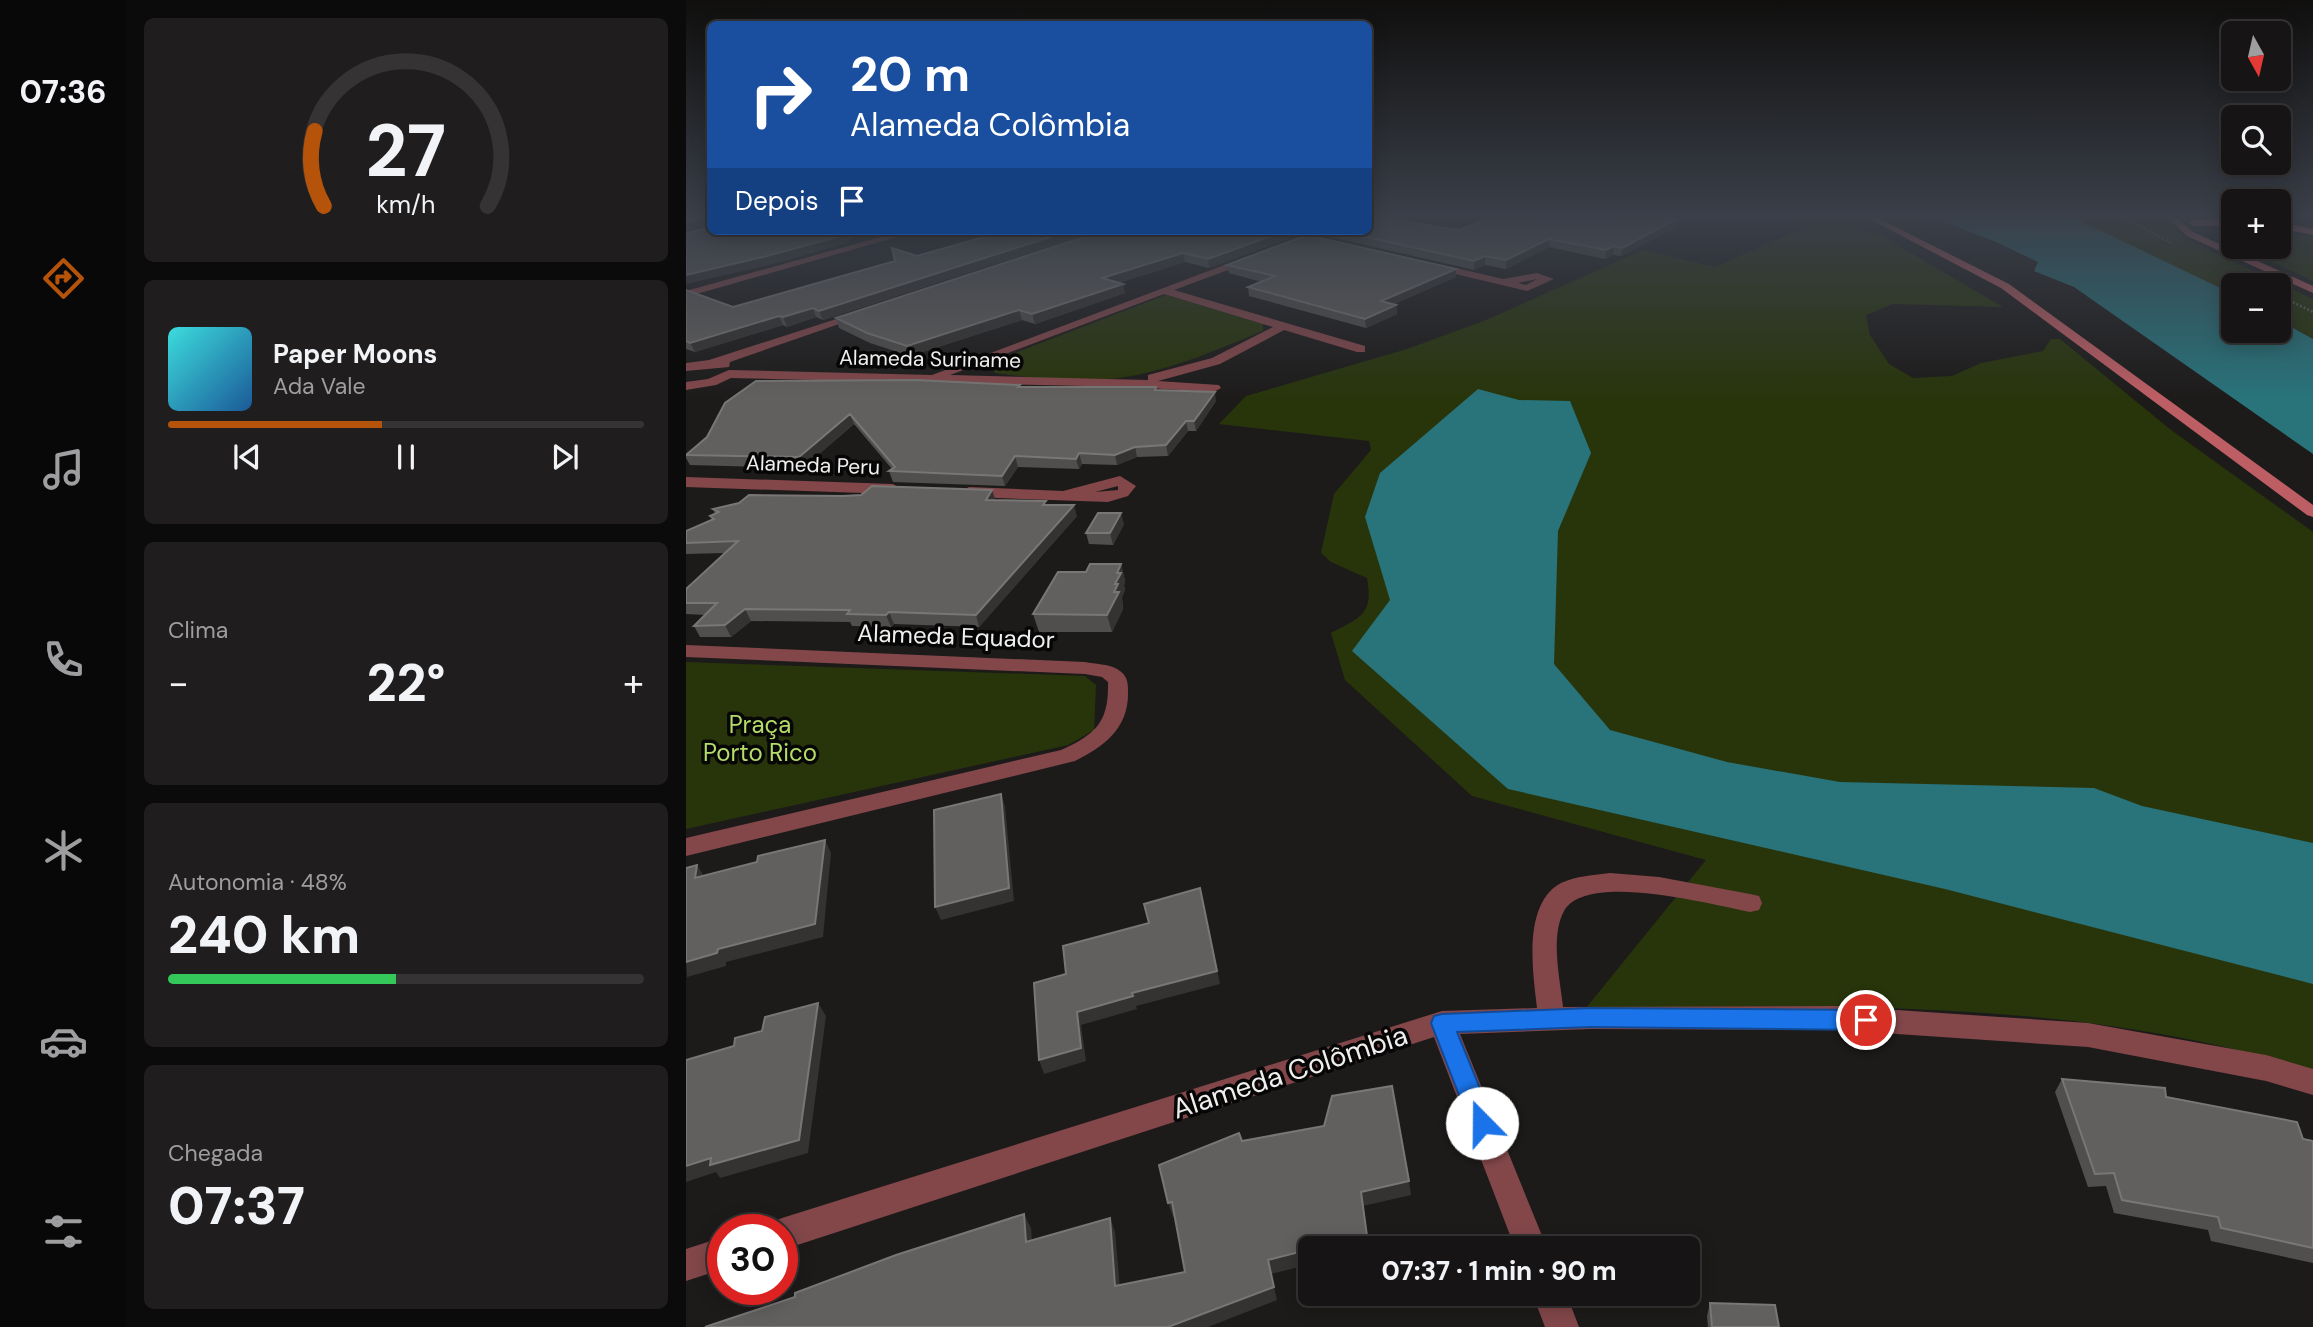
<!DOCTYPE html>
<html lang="pt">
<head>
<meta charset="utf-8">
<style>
  :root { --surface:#161414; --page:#1f1d1d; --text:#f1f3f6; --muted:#9e9ea0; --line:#353334; --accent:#b45309 }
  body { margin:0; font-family:"DM Sans",sans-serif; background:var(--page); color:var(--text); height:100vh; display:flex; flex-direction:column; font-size:26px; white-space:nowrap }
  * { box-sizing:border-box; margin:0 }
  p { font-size:23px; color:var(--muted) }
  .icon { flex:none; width:38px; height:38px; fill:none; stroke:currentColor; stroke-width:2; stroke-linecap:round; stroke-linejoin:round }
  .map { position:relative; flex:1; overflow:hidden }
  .sheet { display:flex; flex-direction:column; gap:18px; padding:18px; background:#0c0b0b; width:560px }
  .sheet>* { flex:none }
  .banner { position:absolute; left:21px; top:21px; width:665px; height:214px; border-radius:10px; box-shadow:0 4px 18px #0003,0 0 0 2px var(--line); background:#1a4fa0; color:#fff; overflow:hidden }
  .needle { width:46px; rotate:172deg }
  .buttons { position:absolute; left:1535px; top:21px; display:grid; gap:14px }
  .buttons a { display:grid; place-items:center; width:70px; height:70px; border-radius:10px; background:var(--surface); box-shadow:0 4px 18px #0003,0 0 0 2px var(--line); font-size:35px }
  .speed { position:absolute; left:21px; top:1214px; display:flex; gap:14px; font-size:35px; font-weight:700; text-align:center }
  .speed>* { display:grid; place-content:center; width:91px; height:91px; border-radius:50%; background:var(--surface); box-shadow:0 4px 18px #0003,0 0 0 2px var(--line); line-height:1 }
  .speed .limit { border:10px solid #d22; background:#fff; color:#111 }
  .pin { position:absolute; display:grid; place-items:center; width:60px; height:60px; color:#fff; margin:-30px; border:4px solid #fff; border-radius:50%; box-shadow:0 2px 7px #0007 }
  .me { position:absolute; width:77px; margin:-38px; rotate:338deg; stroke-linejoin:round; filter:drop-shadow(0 0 5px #0008) }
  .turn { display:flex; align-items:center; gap:24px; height:147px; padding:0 28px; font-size:32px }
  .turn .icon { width:91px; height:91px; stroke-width:2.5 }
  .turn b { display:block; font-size:49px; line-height:60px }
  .then { display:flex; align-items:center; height:66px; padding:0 28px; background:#0003; gap:14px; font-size:26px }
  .big { font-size:52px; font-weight:800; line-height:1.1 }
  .sheet .tile { flex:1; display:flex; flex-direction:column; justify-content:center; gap:10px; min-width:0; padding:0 24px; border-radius:10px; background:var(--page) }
  .sheet .dial { align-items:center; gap:0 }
  .dial svg { height:182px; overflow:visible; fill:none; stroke:var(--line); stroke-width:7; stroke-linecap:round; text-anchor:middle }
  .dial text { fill:var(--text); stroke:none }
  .song { display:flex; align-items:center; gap:21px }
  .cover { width:84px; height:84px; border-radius:10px; background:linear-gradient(135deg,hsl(180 70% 55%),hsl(210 70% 35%)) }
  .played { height:7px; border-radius:4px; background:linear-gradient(90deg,var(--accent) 45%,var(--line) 45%) }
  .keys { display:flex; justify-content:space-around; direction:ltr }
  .heat { display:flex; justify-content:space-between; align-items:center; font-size:38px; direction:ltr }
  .charge { height:10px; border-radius:5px; background:linear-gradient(90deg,#34c759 48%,var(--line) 0) }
  .trip { position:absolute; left:612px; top:1236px; width:402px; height:70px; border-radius:10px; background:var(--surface); box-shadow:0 4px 18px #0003,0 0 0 2px var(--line); font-weight:800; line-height:70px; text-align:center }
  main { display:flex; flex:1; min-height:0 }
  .menu { display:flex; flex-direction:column; width:126px; justify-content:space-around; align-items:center; background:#090808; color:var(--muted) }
  .menu .icon { width:49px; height:49px }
  .menu .selected { color:var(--accent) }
  .menu b { font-size:32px; color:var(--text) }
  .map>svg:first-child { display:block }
</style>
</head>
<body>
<main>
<nav class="menu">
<b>07:36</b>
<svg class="icon selected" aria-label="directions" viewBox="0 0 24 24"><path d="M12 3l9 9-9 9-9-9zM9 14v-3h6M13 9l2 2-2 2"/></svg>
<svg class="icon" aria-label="music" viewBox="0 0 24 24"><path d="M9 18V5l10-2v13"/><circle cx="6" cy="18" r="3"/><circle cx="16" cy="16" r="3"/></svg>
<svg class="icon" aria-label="phone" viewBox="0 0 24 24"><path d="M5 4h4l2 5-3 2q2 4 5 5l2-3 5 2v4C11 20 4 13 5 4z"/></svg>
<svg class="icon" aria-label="climate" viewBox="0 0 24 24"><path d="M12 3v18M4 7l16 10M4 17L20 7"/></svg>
<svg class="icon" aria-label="car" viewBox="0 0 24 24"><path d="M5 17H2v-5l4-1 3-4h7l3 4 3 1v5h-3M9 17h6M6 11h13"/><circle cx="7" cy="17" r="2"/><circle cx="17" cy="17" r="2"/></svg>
<svg class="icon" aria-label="filters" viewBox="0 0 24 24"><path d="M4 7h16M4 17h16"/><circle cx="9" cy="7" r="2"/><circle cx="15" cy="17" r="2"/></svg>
</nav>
<section class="sheet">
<div class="tile dial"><svg viewBox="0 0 100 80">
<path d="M14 69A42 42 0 1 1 86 69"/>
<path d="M14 69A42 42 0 0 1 10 36" stroke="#b45309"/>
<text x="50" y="56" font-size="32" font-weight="700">27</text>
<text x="50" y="72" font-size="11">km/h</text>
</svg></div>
<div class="tile">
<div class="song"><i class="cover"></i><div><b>Paper Moons</b><p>Ada Vale</p></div></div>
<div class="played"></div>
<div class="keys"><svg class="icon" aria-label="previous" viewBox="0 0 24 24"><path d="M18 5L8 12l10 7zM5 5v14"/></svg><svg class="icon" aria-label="pause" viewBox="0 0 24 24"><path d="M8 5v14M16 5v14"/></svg><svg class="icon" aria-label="next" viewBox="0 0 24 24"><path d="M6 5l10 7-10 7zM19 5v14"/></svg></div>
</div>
<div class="tile"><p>Clima</p>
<div class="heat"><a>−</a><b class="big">22°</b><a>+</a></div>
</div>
<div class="tile"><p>Autonomia · 48%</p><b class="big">240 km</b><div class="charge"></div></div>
<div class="tile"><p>Chegada</p><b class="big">07:37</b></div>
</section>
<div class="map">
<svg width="1627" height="1327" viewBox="0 0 1627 1327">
  <rect width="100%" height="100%" fill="#1d1b1a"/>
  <path fill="#28350b" d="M1380,214H1470L1501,240L1627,299V339L1593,320L1592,285H1547V294Z
    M1151,221L1194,235L1317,307L1207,304L1180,315L1184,335L1203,364L1227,378L1266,376L1295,363L1357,351L1365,339H1374L1485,430L1627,532V1071C1392,997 1143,1006 900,1008L1020,860L786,796L659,680L645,633C674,617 688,615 681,578L645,562L635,553L648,494L685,450L683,441L533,424L560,396L721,349L800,320L957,250L1029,267L1122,226Z
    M1593,232L1627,237V281L1554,247H1592Z
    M480,295L577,324V331C537,347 497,365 455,374C409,385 354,379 309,373L305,366L321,356Z
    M0,662L399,676L410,685L408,730L382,745L0,829Z"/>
  <path fill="#29737b" d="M1237,214H1380L1547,294V331H1592L1593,320L1627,339V454L1388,287L1348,271L1352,262L1308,241Z
    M792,389L833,400L884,401L905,453L872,531L868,664L924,730L1041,762L1154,782L1408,788L1456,806L1627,843V984L1259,889L822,789L666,651L704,600L679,517L694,473Z"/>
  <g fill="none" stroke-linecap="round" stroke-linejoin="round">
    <path stroke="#656362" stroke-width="2.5" stroke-dasharray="2 2" stroke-linecap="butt" d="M1430,214L1487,244
      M1596,297L1627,312"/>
    <path fill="#83474a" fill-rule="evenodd" d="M216,231H232L0,297V291Z
      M590,231H608L648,242L643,245Z
      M565,255L570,258L569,260L488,290L679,346V352H671L598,330L534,364L472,381L533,385L535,388L528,392L445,387L45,378L30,385L0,390V382L22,379L43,370L246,375ZM478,294L587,327L526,358L462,375V380L264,375Z
      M744,262L817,279L851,273L868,279L841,291L740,267V263ZM851,279L840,285L832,283Z
      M172,312L182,314L44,362L43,367L0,371V363L23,360Z
      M434,476L450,486L442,496L422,502L283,497L275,492L283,487L377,491ZM432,486V490L409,492Z
      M0,477L207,484L215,489L207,494L0,487Z
      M0,645L399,662C409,664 422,664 431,669C441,675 442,681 442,692C443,728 418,747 389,761L0,856V838L375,750C410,734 423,722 422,682L416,677L399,674L0,657Z
      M924,873L973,877L1064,894L1073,896L1076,903L1073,910L1064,912C1026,905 901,871 878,911C864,937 874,978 877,1007L1152,1006L1402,1023L1580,1055L1627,1069V1095L1580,1081L1402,1047L1152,1030L905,1029L774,1034L861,1248H829L748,1037L96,1250V1230H82L85,1223L96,1218L756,1011L851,1008C847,973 836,904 875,883C890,876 908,875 924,873Z
      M37,1237V1269L0,1281V1249Z
      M846,1293H880L893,1327H859Z"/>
    <path fill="#bd5e64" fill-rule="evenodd" d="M1174,214H1184L1323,284L1627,505V517L1621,515L1315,288Z
      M1478,214H1487L1507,232L1627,286V293L1501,236Z"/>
    <path fill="#eb6e78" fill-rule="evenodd" d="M1475,214H1486L1488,216L1483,219Z
      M1547,219V225L1508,226L1503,223L1508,220Z
      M1592,222L1627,229V235L1592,228Z"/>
  </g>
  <path fill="#514f4d" d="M938,214V218L946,219H991L990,228L935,256L927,255L919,259L863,247L820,269L799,265L788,270L619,231H682L704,220L774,230L818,217Z
    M312,231H410L137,320L130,317L101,327L97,325L9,352L0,349V290L47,307L315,232Z
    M416,231L603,238L523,268L499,262L432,283L439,293L349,324L336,320L224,356L184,343L153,328L150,318Z
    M541,265L770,269V277L708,304L710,305L711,314L680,328L563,296L562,287L576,282L543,273Z
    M334,385V387L471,390L530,401L510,431H502L482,456L451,457L431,465L396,464L393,469L332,467L319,486L207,482L203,471L206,469L168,424L117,468L4,465L0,458V454L21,437Z
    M310,500L361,505L391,516L293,627L208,624L205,627L166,626L164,622L65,621L45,637H14L8,626L20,615L0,614V589L39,553L0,554V531L26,519L24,516L29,514L27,509Z
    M438,524L427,545L403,544L400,533Z
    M435,564L439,581L438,585L439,590L436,597L437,609L426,632H353L347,614Z
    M1376,1079L1480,1097L1627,1141V1263L1525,1241L1522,1230L1428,1213L1420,1186L1402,1187L1369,1092Z
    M1024,1303L1093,1327H1022L1021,1316Z"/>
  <path fill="#353331" d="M697,214H720L688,225V217Z
    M20,217L23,225L0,231V222Z
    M991,219L990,228L935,256L936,248Z
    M161,231H195L164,239L165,242L84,265L0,284V275Z
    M383,231H410L137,320L133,311Z
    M599,231H602L603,238L523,268L522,259Z
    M863,239V247L820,269V260Z
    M928,246L927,255L919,259L920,250Z
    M497,253L499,262L418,287L416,278Z
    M799,256V265L788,270V261Z
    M770,269V277L695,310V301Z
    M437,284L439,293L349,324L346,314Z
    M710,305L711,314L680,328L679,319Z
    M127,308L130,317L101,327L97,317Z
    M333,310L336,320L224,356L221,346Z
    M93,316L97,325L9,352L4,343Z
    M529,392L530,401L510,431L508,421Z
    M164,414L168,424L117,468L113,457Z
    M500,421L502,431L482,456L480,445Z
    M449,447L451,457L431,465L429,455Z
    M393,453L396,464L393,469L390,459Z
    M329,456L332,467L319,486L316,476Z
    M306,490L310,501L300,500Z
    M388,505L391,516L293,627L290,615Z
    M435,513L438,524L427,545L424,533Z
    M435,564L439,581L438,585L439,590L436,597L437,609L426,632L421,615L428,592L431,573Z
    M59,609L65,621L45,637L39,625Z
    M203,612L208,624L205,627L200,615Z
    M315,794L319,806L328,901L255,920L249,907Z
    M139,840L145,853L137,937L40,962V966L1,977L0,962L32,949Z
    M11,865L19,878H9Z
    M514,888L534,984L450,1006L451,1009L395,1025L400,1061L358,1074L353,1060L391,1012L446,993Z
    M132,1003L140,1016L122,1153L34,1178L30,1172L0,1182V1166Z
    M723,1181L725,1195L677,1206L675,1192Z
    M486,1202L491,1216L487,1217L482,1203Z
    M338,1214L345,1228L347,1256L340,1242Z
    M424,1218L429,1232L435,1299L429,1286Z
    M681,1236L683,1248H632Z
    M625,1249V1264L585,1274L591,1300L522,1327H482L582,1260Z"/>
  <path fill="#62605e" stroke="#787775" stroke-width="2" d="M0,214H24V220L20,217L0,222Z
    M682,214H697L688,217L774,230L811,215L818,217L826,214H934L935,217L946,219L965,215L991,219L936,248L928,246L920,250L863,239L820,260L799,256L788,261L654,231H682Z
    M24,227V231H161L156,232L162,234L81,256L0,275V233Z
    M319,231H383L133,311L127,308L97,317L93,316L4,343L0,341V290L47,307L209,261L206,248L231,256Z
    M416,231H599L522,259L497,253L416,278L437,284L346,314L333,310L221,346L181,333L150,318Z
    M621,235L770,269L695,301L710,305L679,319L562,287L589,276L541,265Z
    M230,380L334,385L332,387H470L469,390L529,392L508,421H500L480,445L449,447L429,455L393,453L390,459L329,456L316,476L203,471L209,467L164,414L113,457L0,455L21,437L39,403L70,381Z
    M186,486L306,490L300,500L360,501L357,505H388L290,615L203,612L200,615L161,614L164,610L59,609L39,625L8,626L31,603H0V589L52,541L0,543V531L28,519L24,516L33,512L27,509L53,503L63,495L157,496L175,495Z
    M412,513H435L424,533H400Z
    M404,564H435L431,573H435L429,584H432L428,592H433L421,615L347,614L372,572H400Z
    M315,794L323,888L249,907L248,810Z
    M139,840L129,924L32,949L31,953L0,962V868L11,865L9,878L71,862L72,856Z
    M514,888L531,971L446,993L447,996L391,1012L395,1048L353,1060L348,983L380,974L377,946L463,923L458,904Z
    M132,1003L113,1140L24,1165L25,1158L0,1166V1060L48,1046L49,1038L76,1031L79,1017Z
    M1376,1079L1479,1088L1480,1097L1611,1122L1617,1139L1627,1141V1248L1535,1228L1532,1217L1436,1200L1428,1173L1409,1174Z
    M706,1086L723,1181L675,1192L681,1236L632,1248H625V1249L582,1260L588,1287L482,1327H19L109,1297V1293L210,1255L338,1214L340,1242L424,1218L429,1286L499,1272L486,1202L482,1203L473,1165L553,1133L556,1141L638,1126L646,1096Z
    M1024,1303L1089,1305L1093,1327H1026Z"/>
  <linearGradient id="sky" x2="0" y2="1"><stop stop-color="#100f0e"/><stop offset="0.54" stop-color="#3a3f49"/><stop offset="1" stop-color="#3a3f49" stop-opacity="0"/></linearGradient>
  <rect width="1627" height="399" fill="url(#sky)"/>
  <path fill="#1a73e8" stroke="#114b97" stroke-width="2" d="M905,1008L1180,1010L1188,1013L1191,1020L1188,1027L1180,1030L905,1027L771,1032L808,1123L804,1131L796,1134L787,1131L745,1023L748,1016L756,1014Z"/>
  <g text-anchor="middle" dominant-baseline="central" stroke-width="7" stroke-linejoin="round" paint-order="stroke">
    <g font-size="21" fill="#f0efee" stroke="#070606">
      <text transform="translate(244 359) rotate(1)">Alameda Suriname</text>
      <text transform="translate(127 465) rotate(2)">Alameda Peru</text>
    </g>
    <g font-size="24" fill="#f0efee" stroke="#070606">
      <text transform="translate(270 636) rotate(2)">Alameda Equador</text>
    </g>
    <g font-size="24" fill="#b5dc68" stroke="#070606">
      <text x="74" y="724">Praça<tspan x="74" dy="28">Porto Rico</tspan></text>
    </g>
    <g font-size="28" fill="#f0efee" stroke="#070606">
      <text transform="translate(604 1072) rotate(-18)">Alameda Colômbia</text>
    </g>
  </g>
</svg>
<div class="buttons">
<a><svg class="needle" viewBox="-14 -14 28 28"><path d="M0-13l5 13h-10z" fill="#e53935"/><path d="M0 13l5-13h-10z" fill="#9e9ea0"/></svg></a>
<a><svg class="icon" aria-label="search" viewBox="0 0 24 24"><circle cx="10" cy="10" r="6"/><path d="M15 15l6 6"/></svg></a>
<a>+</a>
<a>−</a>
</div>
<div class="speed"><div class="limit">30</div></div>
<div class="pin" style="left:1180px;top:1020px;background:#d93025"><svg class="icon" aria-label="arrive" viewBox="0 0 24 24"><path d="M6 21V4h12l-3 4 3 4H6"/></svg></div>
<svg class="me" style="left:796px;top:1123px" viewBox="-20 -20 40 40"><circle r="19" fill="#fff"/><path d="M0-13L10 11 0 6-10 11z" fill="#1a73e8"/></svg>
<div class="trip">07:37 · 1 min · 90 m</div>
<div class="banner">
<div class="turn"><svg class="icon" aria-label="right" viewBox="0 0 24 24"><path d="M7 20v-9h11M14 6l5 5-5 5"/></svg><div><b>20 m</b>Alameda Colômbia</div></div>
<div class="then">Depois<svg class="icon" aria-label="arrive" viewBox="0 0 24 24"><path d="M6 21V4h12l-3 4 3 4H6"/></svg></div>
</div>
</div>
</main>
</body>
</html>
